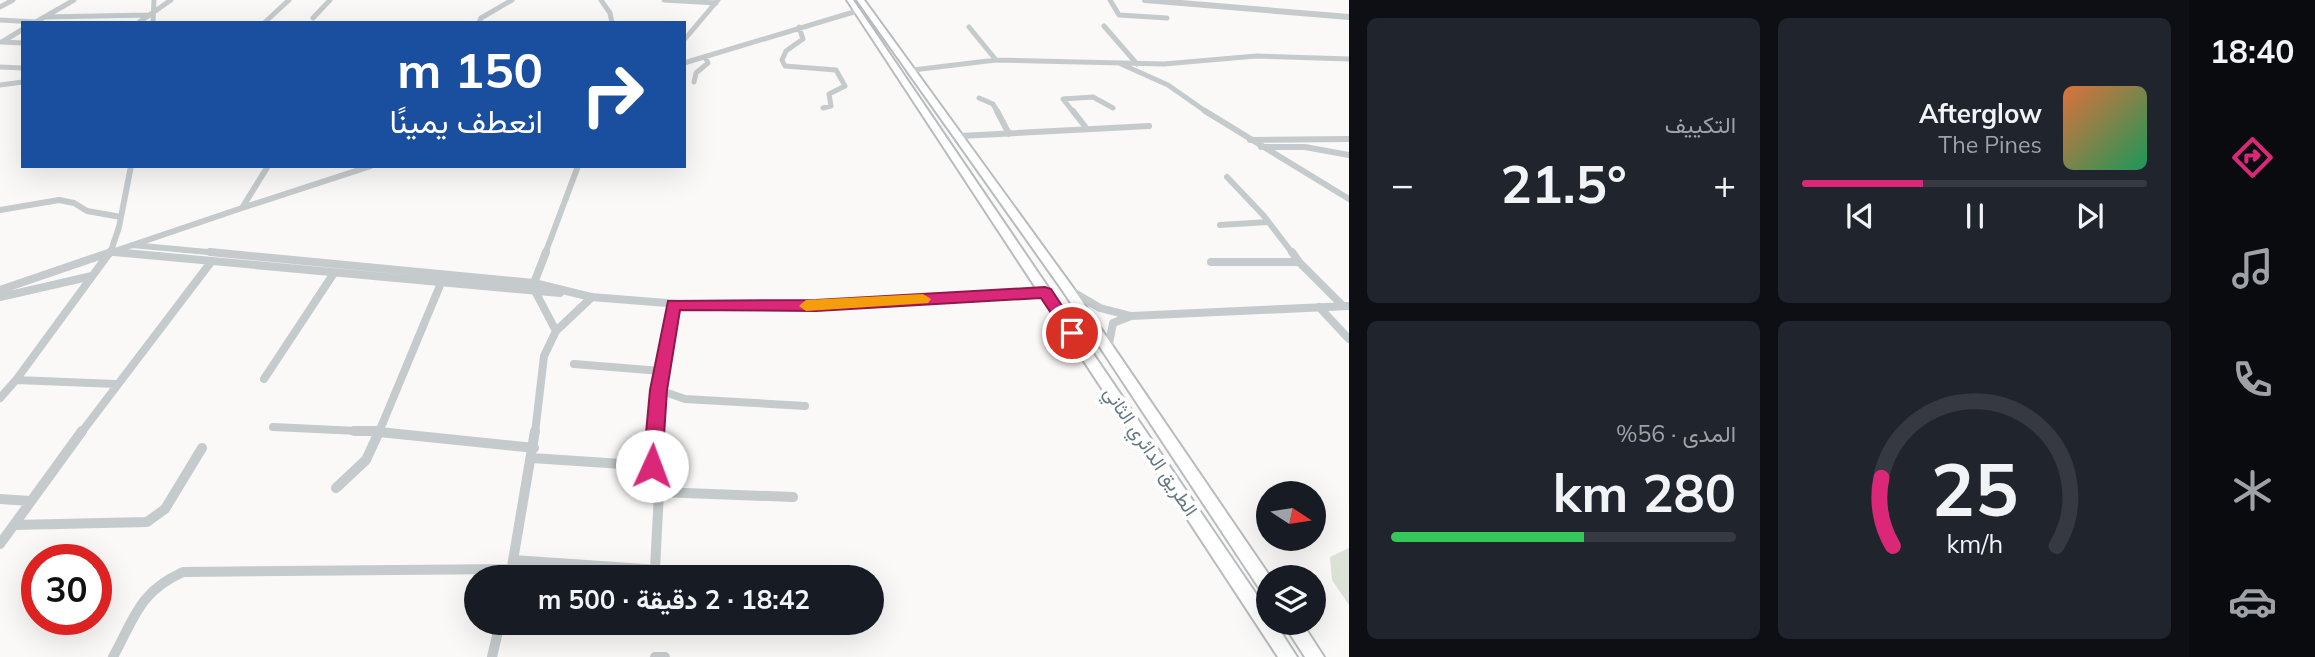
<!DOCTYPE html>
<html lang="ar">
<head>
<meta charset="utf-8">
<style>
  :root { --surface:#171b24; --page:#20242c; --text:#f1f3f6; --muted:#9ea1a6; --line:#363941; --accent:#db2777 }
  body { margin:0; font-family:Mulish,Vazirmatn,sans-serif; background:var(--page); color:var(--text); direction:rtl; height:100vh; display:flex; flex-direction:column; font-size:26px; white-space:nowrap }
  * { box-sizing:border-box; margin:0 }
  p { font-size:23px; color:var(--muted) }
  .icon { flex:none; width:38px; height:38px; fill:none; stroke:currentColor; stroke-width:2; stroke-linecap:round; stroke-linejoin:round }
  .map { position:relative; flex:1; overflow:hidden; direction:ltr }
  .side { display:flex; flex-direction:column; gap:18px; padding:18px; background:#0d0f14; width:840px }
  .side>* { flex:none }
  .banner { position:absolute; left:21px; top:21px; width:665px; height:147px; border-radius:0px; box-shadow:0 7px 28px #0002; direction:rtl; background:#1a4fa0; color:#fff; overflow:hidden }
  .needle { width:46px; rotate:102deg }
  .fabs { position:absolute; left:1256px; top:481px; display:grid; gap:14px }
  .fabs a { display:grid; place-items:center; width:70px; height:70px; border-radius:50%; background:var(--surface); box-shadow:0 7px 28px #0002; font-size:35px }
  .speed { position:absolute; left:21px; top:544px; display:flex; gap:14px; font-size:35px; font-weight:700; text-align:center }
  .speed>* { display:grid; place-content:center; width:91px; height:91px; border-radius:50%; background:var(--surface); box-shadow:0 7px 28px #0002; line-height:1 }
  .speed .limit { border:10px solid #d22; background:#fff; color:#111 }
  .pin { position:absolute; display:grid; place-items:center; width:60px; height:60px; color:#fff; margin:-30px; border:4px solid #fff; border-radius:50%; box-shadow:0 2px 7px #0007 }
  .me { position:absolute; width:77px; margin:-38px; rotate:2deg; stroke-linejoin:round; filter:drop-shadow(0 0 5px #0008) }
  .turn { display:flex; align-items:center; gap:24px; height:147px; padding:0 28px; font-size:32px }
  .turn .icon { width:91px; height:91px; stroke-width:2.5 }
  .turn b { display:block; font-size:49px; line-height:60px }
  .big { font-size:52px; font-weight:700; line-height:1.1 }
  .side .card { flex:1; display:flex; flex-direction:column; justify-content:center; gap:10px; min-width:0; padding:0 24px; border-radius:10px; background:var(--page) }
  .side .dial { align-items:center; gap:0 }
  .dial svg { height:182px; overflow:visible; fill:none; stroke:var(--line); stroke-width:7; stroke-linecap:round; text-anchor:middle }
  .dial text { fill:var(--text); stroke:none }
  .song { display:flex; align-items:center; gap:21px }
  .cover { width:84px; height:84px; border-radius:10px; background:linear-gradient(135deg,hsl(20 70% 55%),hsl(150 70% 35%)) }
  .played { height:7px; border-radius:4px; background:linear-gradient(90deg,var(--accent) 35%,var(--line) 35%) }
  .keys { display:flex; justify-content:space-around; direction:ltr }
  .heat { display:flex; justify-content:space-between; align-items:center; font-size:38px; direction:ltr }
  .charge { height:10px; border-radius:5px; background:linear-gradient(90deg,#34c759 56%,var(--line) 0) }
  .side .tiles { flex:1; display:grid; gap:18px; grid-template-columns:repeat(2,1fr) }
  .trip { position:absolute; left:464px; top:565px; width:420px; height:70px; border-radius:35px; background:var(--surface); box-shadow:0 7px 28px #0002; font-weight:700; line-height:70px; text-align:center; direction:rtl }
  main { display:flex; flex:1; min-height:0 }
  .tabs { display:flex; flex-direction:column; width:126px; justify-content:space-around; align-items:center; background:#090b0e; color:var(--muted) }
  .tabs .icon { width:49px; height:49px }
  .tabs .selected { color:var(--accent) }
  .tabs b { font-size:32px; color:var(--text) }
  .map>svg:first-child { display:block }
</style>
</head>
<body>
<main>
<nav class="tabs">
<b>18:40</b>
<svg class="icon selected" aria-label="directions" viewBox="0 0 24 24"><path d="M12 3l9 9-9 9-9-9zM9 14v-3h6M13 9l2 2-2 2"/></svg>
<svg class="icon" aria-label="music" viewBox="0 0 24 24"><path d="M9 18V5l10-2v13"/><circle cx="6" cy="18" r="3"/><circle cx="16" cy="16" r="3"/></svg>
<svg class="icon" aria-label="phone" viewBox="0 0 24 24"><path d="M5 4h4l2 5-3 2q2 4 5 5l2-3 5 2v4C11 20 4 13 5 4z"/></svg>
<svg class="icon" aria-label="climate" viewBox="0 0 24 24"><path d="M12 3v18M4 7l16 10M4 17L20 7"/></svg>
<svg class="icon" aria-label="car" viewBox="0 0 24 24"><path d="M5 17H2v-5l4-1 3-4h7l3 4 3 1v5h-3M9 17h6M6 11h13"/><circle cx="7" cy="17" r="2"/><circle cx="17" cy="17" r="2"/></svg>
</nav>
<section class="side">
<div class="tiles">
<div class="card">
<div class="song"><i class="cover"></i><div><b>Afterglow</b><p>The Pines</p></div></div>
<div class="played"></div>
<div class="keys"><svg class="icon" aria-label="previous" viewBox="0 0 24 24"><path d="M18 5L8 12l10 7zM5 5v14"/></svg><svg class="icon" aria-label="pause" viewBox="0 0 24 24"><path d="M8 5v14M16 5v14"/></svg><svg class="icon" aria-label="next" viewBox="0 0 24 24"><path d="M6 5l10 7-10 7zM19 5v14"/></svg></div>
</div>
<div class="card"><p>التكييف</p>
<div class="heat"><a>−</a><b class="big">21.5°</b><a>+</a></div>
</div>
<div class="card dial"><svg viewBox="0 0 100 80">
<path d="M14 69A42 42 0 1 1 86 69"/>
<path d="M14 69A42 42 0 0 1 9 39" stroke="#db2777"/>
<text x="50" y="56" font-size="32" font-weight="700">25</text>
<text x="50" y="72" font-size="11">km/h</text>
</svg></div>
<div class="card"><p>المدى · 56%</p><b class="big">280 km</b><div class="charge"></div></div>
</div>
</section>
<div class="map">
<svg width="1349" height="657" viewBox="0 0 1349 657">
  <rect width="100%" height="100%" fill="#faf9f7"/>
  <path fill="#dce2d8" d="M1349,548V605L1332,580L1330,557Z"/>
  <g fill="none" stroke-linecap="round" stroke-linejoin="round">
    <defs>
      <path id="trunk" d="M847,0H853L1269,613V623H1275L1297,657H1278Z
        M857,0H864L1071,285L1271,578H1269V596L1263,594L1063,291Z
        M1283,623H1302L1324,657H1305Z"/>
    </defs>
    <use href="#trunk" stroke="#b8bcbf" stroke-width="4"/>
    <path stroke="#c5cacd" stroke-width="5" d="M601,0L610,13L612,23
      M664,0L716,3
      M1110,0L1119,15L1167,18
      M0,7L13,0
      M44,17L149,15
      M313,18L330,0
      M0,20L36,22
      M34,23L74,0
      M138,23L171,0
      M153,23L154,0
      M264,23L289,0
      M479,23L481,18L512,0
      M1104,26L1137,64
      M799,27L803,39L786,51L782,60L785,66L836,70L845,86L829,94L831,106L823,108
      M969,27L996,60
      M684,40L718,0
      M1,42L23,43
      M2,42L23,29
      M684,63L857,11
      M1121,64L1168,85L1208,113
      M0,67L23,68
      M913,70L996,60L1164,64L1256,56L1349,59
      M694,82L696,73L708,63L705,57
      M0,85L23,82
      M979,98L993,104L998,113
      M1074,113L1063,99L1093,97L1113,108"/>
    <path stroke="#c5cacd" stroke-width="6" d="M997,111L1009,134
      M1073,111L1087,129
      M1205,111L1349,199
      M960,136L1149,126
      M1250,140L1349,139
      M1261,147H1305L1349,155
      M1227,177L1264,216L1293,254
      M242,208L371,166
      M0,210L59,200L74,203L87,211L121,217
      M1220,225L1268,222
      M132,245L229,254
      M110,252L134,254
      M106,254L242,208L268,166
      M110,254L119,227L131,166
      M545,254L578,166"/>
    <path stroke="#c5cacd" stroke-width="8" d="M110,252L16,380L116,384
      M114,252L560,293
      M210,252L534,283L591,297L705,306H818L1045,293
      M1292,252L1299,262
      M1211,262H1299L1343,306
      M534,283L546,252
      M0,290L111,252
      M1071,291L1100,308L1131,316L1349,306
      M536,293L556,331
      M0,297L92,276
      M1319,307L1349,339
      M1108,349L1113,323L1131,316
      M574,364L661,371
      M264,379L334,273
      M659,390L685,399L805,406
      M0,398L16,380
      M273,427L379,432L441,283
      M81,433L211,262
      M379,433H385
      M535,433L544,356L556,331L592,297
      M654,433L673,304"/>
    <path stroke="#c5cacd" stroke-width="10" d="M354,431H379
      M654,431L651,451L659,492L655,569
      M532,458L652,466
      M336,488L366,460L379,432L534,448
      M659,492L793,497
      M0,499L30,501
      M14,525L147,522L165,509L202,448
      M0,544L82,431
      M513,560L718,574
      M510,578L535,431
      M113,657C135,617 139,592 183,572L511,569
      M492,657L500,623
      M655,657H665"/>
    <path stroke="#c5cacd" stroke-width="6" d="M1145,0L1349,17"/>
    <use href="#trunk" fill="#fff" fill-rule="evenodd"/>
  </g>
  <path fill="#db2777" stroke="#8e194d" stroke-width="2" d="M1045,287L1051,289L1080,333L1078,337H1067L1041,298L816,311L680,310L667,390L662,466L659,471H646L643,466L650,390L668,301L816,300Z"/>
  <path fill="#f59e0b" d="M923,294L931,299L928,303L806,311L799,306L806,300Z"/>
  <g text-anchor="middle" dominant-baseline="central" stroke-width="7" stroke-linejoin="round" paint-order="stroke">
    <g font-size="19" fill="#647883" stroke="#fff">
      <text transform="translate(1151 451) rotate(56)">الطريق الدائري الثاني</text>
    </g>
  </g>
</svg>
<div class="fabs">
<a><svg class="needle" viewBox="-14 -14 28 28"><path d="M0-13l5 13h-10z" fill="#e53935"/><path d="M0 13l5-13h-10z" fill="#9ea1a6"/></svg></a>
<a><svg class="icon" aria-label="layers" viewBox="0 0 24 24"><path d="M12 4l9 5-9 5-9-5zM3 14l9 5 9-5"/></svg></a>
</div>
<div class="speed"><div class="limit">30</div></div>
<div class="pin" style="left:1072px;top:333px;background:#d93025"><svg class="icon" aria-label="arrive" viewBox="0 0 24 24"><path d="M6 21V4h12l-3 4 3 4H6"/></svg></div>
<svg class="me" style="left:652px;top:466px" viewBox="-20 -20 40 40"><circle r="19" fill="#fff"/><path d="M0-13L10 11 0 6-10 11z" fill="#db2777"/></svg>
<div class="trip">18:42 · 2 دقيقة · 500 m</div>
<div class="banner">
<div class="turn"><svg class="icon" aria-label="right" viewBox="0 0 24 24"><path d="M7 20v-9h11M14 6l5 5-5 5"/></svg><div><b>150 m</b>انعطف يمينًا</div></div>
</div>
</div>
</main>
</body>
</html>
